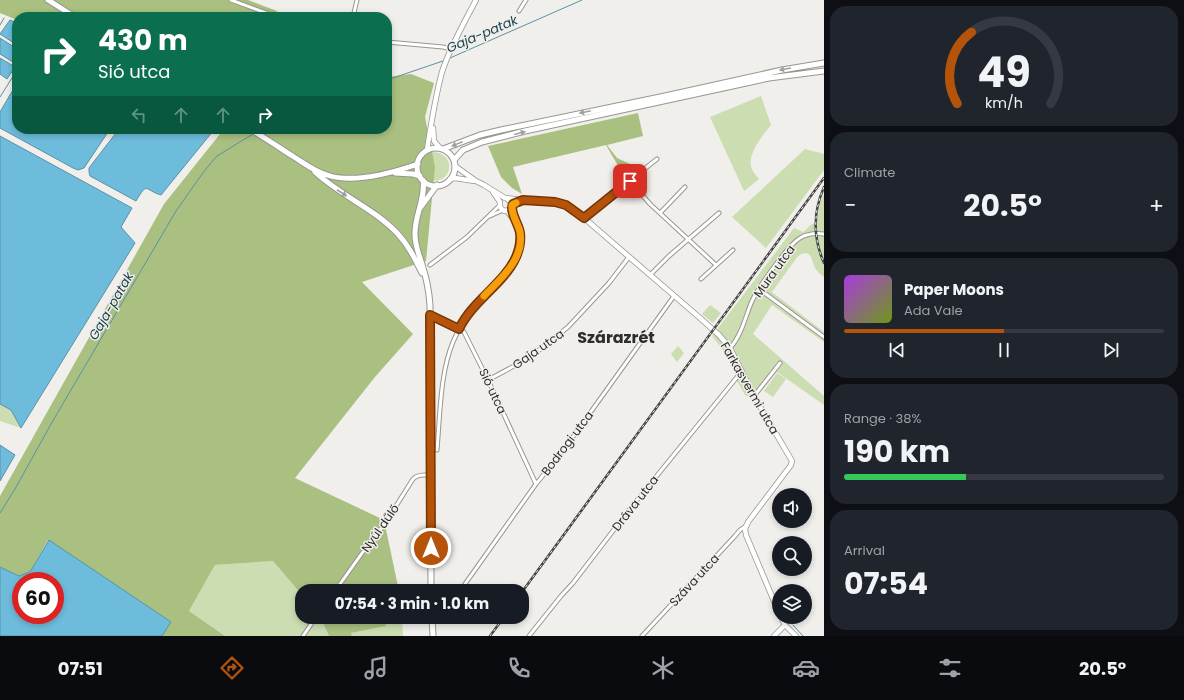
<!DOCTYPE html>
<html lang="en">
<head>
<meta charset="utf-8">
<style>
  :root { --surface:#171b24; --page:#20242c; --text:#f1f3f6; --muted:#9ea1a6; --line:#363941; --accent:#b45309 }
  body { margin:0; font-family:Poppins,sans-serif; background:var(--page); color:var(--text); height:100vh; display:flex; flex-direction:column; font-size:15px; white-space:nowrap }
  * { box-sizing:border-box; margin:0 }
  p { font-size:13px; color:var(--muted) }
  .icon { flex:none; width:22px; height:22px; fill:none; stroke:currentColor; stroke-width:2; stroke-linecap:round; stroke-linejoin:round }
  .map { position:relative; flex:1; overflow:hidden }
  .sheet { display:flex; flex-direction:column; gap:6px; padding:6px; background:#0d0f14; width:360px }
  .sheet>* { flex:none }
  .guide { position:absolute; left:12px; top:12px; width:380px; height:122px; border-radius:16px; box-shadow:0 2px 6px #0003; background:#0b6e4f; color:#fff; overflow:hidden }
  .tools { position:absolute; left:772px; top:488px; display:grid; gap:8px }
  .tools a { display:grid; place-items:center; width:40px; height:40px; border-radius:50%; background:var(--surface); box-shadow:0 2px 6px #0003; font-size:20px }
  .speed { position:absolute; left:12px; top:572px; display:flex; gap:8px; font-size:20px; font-weight:700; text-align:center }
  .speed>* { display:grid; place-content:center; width:52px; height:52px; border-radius:50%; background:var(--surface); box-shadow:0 2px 6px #0003; line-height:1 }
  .speed .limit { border:6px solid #d22; background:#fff; color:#111 }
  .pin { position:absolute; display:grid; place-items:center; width:34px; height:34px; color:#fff; margin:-17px; border-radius:8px; box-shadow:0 2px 6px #0006 }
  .me { position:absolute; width:44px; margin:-22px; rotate:0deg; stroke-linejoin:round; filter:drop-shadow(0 0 3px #0008) }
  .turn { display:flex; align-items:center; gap:14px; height:84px; padding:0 20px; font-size:18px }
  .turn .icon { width:52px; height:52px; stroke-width:2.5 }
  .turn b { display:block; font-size:28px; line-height:34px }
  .lanes { display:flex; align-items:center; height:38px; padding:0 20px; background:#0003; justify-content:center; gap:20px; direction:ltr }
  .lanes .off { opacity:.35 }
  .big { font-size:30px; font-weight:700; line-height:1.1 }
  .sheet .widget { flex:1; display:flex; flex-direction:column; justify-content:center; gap:6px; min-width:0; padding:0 14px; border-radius:16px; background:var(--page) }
  .sheet .dial { align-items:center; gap:0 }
  .dial svg { height:104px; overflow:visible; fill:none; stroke:var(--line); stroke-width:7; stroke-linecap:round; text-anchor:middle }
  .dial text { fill:var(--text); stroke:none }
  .song { display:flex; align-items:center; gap:12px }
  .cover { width:48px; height:48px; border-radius:6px; background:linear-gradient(135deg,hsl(280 70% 55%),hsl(80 70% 35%)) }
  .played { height:4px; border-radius:2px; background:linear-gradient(90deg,var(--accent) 50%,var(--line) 50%) }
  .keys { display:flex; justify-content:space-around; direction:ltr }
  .heat { display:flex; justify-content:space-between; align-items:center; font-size:22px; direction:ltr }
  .charge { height:6px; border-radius:3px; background:linear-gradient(90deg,#34c759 38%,var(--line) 0) }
  .trip { position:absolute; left:295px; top:584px; width:234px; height:40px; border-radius:16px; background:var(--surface); box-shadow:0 2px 6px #0003; font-weight:700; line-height:40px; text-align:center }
  .tabs { display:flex; height:64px; justify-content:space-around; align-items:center; background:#090b0e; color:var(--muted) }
  .tabs .icon { width:28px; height:28px }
  .tabs .active { color:var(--accent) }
  .tabs b { font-size:18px; color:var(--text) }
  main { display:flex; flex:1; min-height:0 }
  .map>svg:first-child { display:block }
</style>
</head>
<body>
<main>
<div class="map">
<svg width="824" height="636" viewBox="0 0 824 636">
  <rect width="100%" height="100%" fill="#f0efeb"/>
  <path fill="#ccddb2" d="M761,96L771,125C763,135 744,157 753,171C754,174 757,176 759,179L744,191L710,117Z
    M805,149L824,154V170L766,248L732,217Z
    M433,152C457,153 453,185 430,180L429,153Z
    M824,194V277C821,275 817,271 815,268C811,260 812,248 798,256L772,292L824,332V342L772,305L753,334L824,396V405L777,372L754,400L745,395L737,381L738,372L730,358L712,336L794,228L803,232L812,224L817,223L820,202Z
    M710,305L721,313L713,323L702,314Z
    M678,346L684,353L677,362L671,354Z
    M777,373L786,379L773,397L764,391Z
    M0,404L11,410L21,428L0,421Z
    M273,561L302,595V617H320L329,636H225L189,611L215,565Z
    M385,617H402L403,636H352L351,633L386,626Z"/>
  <path fill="#a9c080" d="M0,0H248L277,11L275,17H17V20L0,13Z
    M411,74L434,83L425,117L435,167L426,261L362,282L413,334L375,377L295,478L384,520L399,591H302V595L273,561L215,565L189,611L225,636H162L171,622L48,540L30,572L19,576L0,567V496L164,204L224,129H387V77Z
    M638,113L643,136L607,145L617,158L630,164L621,171L606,145L513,167L522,194L512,188L501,177L488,146Z
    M320,617H385L386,626L351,633L352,636H329Z"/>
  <path fill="#6ebcdc" stroke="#5a91a7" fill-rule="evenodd" d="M10,20L17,23V45L0,34Z
    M0,38L17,49V62L16,64L0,54Z
    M0,58L15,67L7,79L0,74Z
    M17,83V129H110L84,168L78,170L73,168L0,128V112Z
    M119,129H213V131L161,195C144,190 148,181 136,201L90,176L89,172V168Z
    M0,136L132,208L121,227L135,243L21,428L11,410L0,404Z
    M0,445L15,455L0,481Z
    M49,540L171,622L162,636H0V567L19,576L30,572ZM21,581H55V615H21Z"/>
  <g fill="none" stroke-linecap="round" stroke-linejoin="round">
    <path stroke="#5a91a7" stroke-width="1" d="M0,25L4,18
      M450,58L582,0
      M387,80L443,61
      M0,97L17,70
      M258,131L261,129
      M0,513L15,489L51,424L176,211L205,170L217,156L253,134
      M793,625L803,636"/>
    <defs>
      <path id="street" d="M231,0L277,17
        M519,11L526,0
        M353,17L357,0
        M387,42L443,47L451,49
        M630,181L650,204L716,265
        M506,211L515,222
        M660,213L685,187
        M490,216L503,210
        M584,217L657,159
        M430,265L467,237L499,206
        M650,275L669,256L719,213
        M701,279L733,250
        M759,289L824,337
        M430,315L464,332L488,380L536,484
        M730,348C742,335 745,317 752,301C758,288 788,245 800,238C807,234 816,233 824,234
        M488,380L529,358L568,327L609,283L629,257
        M754,396L780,363
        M437,450C440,416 440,373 453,342C458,331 463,319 471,310C488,289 520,269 521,239C521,227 513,218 512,207
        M335,591L370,542L384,525L413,479C418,474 424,475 430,475
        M460,591L536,484L562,452L674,296
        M432,619H437L440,617
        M303,636L316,617
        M529,636L561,596L573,583L629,510L742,371
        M642,636L735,536L740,530L746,526"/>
      <path id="secondary" d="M433,128L434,141L440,148
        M427,150C431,124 435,98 442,72C450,47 464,23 476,0
        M455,166L476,181L484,185L505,198L531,201L555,202L566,205L576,211L700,318L719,335L730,348L754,396L792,461L791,465L748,522L745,529L746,535L779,613
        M450,179L455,178L474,181
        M493,192L500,202V207L504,211L509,210L512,207L511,202L507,199
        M781,617L785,625L796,636
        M774,636L785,625"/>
      <path id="primary" d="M48,0L75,17
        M250,129C265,138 280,148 294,157C305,164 315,172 327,175C353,184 392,173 418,164
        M417 167a19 19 0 1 1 38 0a19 19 0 1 1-38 0Z
        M443,149L480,135L501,130L665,96L782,70L824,63
        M454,160L463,150L482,142L525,131L737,85L769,78L824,71
        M315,172C341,196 375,209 398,234C409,246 415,259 422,273
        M395,173L413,174L420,176
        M423,180C426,198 414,216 415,235C415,247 420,256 423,268C427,280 429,292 430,305L431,591
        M420,208L437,185
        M432,617L433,636"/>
    </defs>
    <use href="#street" stroke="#979691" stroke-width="5"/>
    <use href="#secondary" stroke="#979691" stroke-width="6"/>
    <use href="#primary" stroke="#979691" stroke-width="7"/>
    <use href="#street" stroke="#fff" stroke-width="3"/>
    <use href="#secondary" stroke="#fff" stroke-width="4.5"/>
    <use href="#primary" stroke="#fff" stroke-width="5"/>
    <defs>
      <path id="rail" d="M824,187C813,212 813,238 824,263
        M522,592L824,178
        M490,636L504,617"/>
    </defs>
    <use href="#rail" stroke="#434341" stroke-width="2.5"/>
    <use href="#rail" stroke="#f0efeb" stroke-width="1" stroke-dasharray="3" stroke-linecap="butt"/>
  </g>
  <defs><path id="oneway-solid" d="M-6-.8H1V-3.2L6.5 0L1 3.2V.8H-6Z"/></defs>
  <g fill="#a0a0a0">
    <use href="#oneway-solid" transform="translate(785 69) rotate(170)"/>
    <use href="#oneway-solid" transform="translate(585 112) rotate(168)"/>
    <use href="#oneway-solid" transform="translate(520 133) rotate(-14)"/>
    <use href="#oneway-solid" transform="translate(457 144) rotate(158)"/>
    <use href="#oneway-solid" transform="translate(342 193) rotate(33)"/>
  </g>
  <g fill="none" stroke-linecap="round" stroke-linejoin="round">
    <defs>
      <path id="route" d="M431,548L430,315L459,329C473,300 504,284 516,257C519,250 521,241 520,233C519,224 509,212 513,204L523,200L555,202L566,205L584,218L630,181"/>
    </defs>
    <use href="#route" stroke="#753606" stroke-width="10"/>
    <use href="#route" stroke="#b45309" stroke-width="7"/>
    <path stroke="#f59e0b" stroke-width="7" d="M484,296C500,279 525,259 520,232C518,223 511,215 512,205L516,203"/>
  </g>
  <g text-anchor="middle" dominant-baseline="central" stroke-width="3" stroke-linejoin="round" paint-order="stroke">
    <g font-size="12" fill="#2d2d2b" stroke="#f0efeb">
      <text transform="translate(774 271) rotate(-54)">Mura utca</text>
      <text transform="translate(538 349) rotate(-35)">Gaja utca</text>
      <text transform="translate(750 388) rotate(60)">Farkasvermi utca</text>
      <text transform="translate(493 391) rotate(65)">Sió utca</text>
      <text transform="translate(567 443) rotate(-53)">Bodrogi utca</text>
      <text transform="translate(635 503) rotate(-52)">Dráva utca</text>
      <text transform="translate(380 528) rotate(-55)">Nyúl dűlő</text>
      <text transform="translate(694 580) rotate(-47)">Száva utca</text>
    </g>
    <g font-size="13" font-style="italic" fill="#1c404f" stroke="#f0efeb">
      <text transform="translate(482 34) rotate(-23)">Gaja-patak</text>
      <text transform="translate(111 306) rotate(-60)">Gaja-patak</text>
    </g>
    <g font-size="16" font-weight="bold" fill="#2d2d2b" stroke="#f0efeb">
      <text x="616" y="337">Szárazrét</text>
    </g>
  </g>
</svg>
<div class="tools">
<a><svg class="icon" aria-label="sound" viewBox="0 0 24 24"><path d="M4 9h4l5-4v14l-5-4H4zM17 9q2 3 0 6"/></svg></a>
<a><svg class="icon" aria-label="search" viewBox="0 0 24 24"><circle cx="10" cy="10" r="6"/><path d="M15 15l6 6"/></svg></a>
<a><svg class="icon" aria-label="layers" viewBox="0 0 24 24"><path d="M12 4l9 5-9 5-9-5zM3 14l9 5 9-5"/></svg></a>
</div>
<div class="speed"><div class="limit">60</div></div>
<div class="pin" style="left:630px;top:181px;background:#d93025"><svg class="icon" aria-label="arrive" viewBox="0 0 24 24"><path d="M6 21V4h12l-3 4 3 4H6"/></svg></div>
<svg class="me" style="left:431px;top:548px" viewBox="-20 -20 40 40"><circle r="17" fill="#b45309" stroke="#fff" stroke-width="3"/><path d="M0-11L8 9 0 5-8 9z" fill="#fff"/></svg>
<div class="trip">07:54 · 3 min · 1.0 km</div>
<div class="guide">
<div class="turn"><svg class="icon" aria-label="right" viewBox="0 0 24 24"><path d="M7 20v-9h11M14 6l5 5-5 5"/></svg><div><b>430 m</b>Sió utca</div></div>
<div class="lanes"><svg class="icon off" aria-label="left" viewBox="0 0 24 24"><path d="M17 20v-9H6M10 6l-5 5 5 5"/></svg><svg class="icon off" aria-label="ahead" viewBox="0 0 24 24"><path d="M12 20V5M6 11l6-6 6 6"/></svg><svg class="icon off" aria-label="ahead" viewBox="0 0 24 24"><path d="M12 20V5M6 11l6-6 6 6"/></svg><svg class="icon" aria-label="right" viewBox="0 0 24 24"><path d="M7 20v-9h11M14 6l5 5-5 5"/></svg></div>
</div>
</div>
<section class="sheet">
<div class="widget dial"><svg viewBox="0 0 100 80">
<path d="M14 69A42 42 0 1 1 86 69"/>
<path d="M14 69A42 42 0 0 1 25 14" stroke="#b45309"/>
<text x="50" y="56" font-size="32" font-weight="700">49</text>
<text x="50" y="72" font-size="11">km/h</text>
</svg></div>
<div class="widget"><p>Climate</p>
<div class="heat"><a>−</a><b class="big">20.5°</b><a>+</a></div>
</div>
<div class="widget">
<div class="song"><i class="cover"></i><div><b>Paper Moons</b><p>Ada Vale</p></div></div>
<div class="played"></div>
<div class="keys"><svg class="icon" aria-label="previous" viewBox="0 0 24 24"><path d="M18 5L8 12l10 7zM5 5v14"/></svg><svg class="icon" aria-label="pause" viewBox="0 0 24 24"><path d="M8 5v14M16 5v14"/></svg><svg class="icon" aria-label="next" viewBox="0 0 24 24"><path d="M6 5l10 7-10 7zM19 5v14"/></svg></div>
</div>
<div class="widget"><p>Range · 38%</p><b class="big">190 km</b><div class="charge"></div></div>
<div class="widget"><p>Arrival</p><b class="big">07:54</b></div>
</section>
</main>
<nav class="tabs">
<b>07:51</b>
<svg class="icon active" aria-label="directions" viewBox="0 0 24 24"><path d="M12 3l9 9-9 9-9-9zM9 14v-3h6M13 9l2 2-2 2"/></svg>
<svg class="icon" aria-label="music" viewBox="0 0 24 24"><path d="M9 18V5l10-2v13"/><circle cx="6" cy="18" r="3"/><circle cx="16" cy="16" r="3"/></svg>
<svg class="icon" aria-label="phone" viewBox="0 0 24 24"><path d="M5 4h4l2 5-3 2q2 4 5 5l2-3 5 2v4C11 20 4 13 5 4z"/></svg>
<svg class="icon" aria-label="climate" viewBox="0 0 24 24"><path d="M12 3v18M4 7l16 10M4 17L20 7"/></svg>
<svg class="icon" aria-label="car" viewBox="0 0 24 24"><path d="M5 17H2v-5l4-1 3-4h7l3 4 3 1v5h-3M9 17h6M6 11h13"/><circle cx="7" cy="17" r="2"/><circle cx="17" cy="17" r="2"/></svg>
<svg class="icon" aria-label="filters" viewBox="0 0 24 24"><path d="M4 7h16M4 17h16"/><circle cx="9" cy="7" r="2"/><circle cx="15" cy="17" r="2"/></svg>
<b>20.5°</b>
</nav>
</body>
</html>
